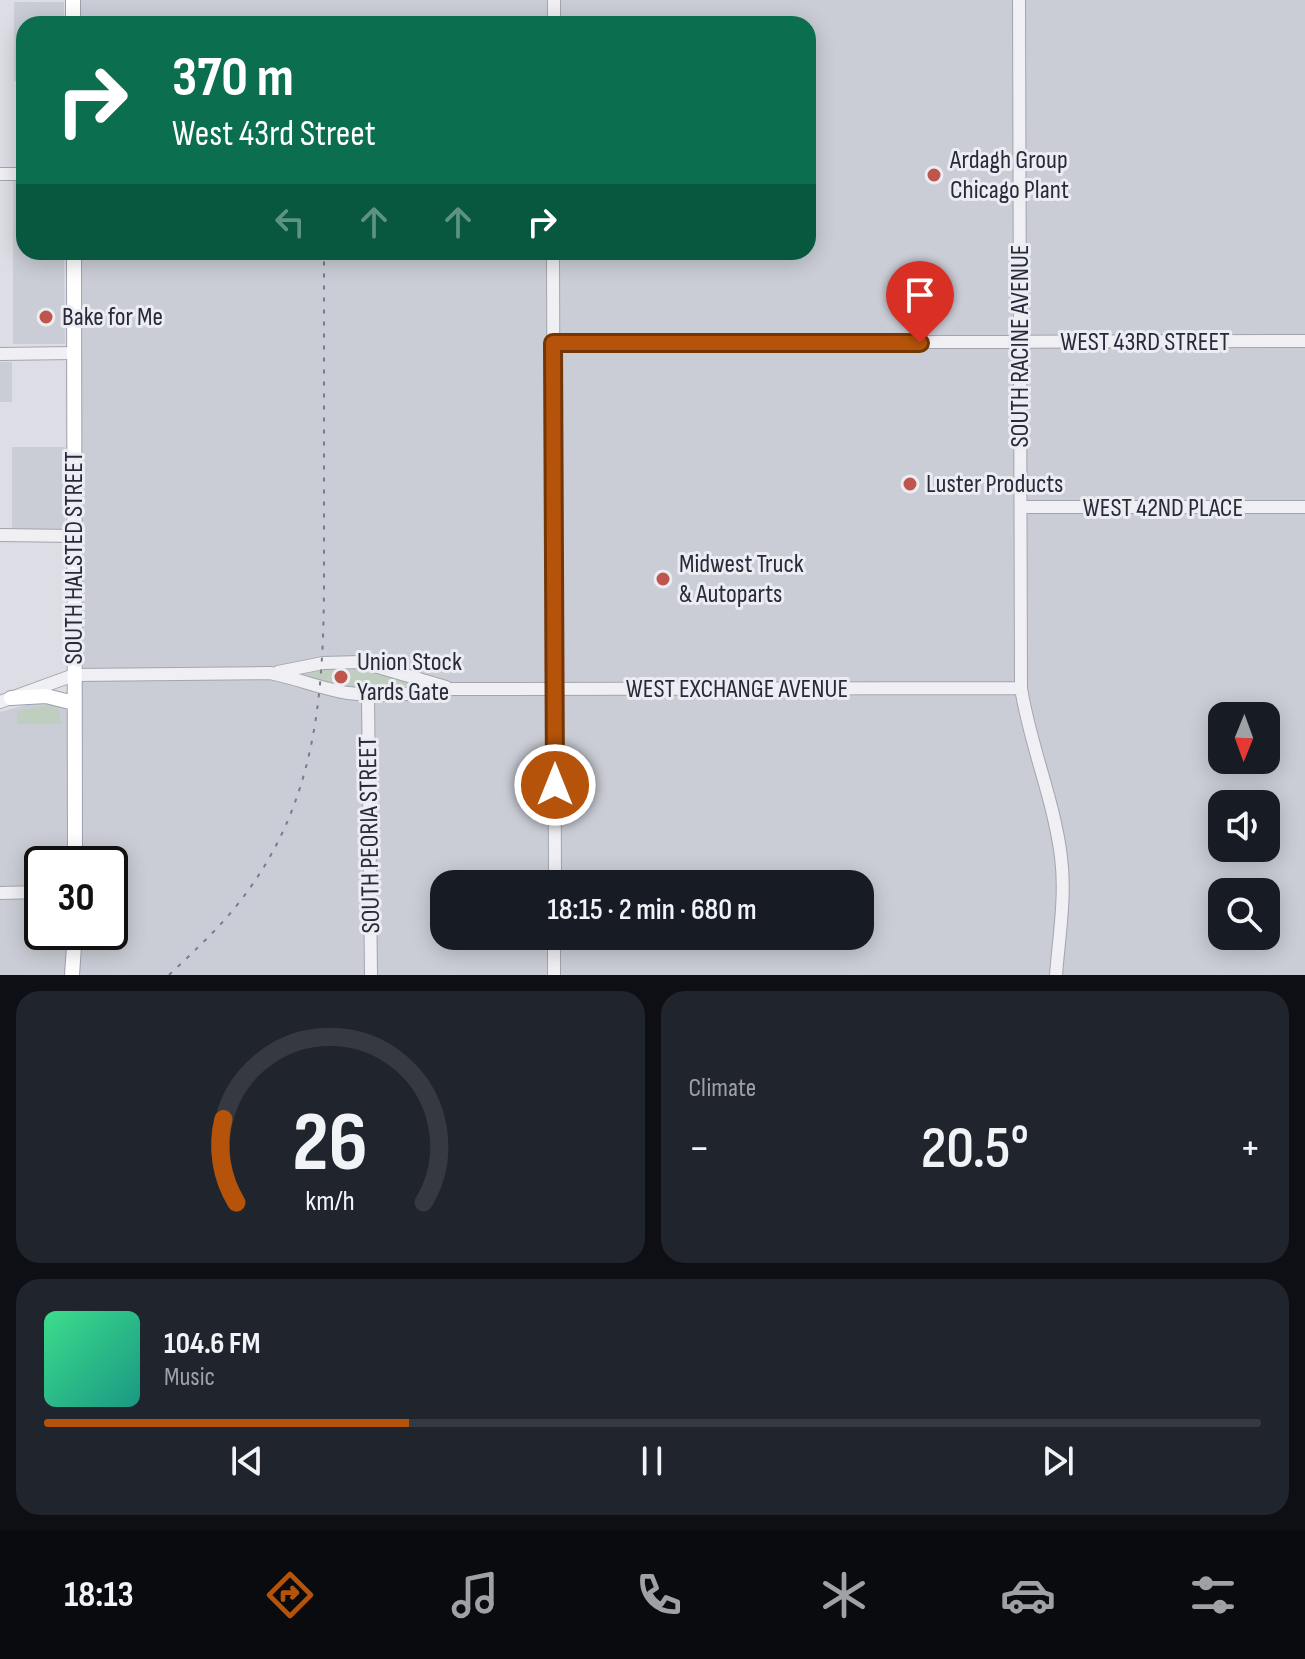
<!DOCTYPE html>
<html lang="en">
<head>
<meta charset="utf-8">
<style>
  :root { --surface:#171b24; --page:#20242c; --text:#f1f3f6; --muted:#9ea1a6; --line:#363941; --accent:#b45309 }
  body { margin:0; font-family:"Sofia Sans Condensed",sans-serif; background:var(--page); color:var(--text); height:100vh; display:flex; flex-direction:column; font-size:30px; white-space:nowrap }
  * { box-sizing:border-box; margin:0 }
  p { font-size:26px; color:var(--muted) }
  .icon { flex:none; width:44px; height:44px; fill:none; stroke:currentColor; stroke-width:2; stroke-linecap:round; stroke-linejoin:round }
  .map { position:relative; height:975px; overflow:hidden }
  .sheet { display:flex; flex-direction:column; gap:16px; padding:16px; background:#0d0f14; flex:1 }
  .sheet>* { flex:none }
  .banner { position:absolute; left:16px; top:16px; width:800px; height:244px; border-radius:24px; box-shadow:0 4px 20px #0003; background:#0b6e4f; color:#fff; overflow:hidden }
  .needle { width:52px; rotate:181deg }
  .tools { position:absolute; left:1208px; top:702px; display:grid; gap:16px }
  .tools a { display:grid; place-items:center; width:72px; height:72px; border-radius:16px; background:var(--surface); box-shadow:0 4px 20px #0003; font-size:40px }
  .speed { position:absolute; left:24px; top:846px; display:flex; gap:16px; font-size:40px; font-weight:700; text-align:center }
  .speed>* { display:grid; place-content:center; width:104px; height:104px; border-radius:50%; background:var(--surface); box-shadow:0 4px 20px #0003; line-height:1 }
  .speed .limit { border:4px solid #111; border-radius:12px; background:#fff; color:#111 }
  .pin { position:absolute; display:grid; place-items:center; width:68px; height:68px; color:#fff; margin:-82px -34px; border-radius:50% 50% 50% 0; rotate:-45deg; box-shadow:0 0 8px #0007 }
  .pin .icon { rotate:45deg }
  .me { position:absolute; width:88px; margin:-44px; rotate:0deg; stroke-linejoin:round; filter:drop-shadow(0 0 6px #0008) }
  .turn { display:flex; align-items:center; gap:28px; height:168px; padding:0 24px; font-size:36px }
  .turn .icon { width:104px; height:104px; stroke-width:2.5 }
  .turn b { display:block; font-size:56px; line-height:68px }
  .lanes { display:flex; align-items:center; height:76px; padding:0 24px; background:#0003; justify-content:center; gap:40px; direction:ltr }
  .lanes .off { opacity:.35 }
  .big { font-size:60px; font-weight:600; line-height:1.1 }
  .sheet .widget { flex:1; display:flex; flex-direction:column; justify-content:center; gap:12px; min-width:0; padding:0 28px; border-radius:24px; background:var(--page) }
  .sheet .dial { align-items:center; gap:0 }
  .dial svg { height:208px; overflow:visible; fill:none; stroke:var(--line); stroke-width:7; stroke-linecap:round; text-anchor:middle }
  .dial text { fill:var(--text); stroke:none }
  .song { display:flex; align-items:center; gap:24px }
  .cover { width:96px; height:96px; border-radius:12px; background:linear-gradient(135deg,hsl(150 70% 55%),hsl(170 70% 35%)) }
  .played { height:8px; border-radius:4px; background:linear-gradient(90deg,var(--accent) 30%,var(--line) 30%) }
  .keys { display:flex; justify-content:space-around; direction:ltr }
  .heat { display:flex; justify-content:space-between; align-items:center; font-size:44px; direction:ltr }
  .sheet .tiles { flex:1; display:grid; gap:16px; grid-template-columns:1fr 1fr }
  .widget:last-child { grid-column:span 2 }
  .trip { position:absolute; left:430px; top:870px; width:444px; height:80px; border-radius:24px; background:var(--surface); box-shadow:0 4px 20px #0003; font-weight:600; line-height:80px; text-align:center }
  .tab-bar { display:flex; height:128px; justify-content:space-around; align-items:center; background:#090b0e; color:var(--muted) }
  .tab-bar .icon { width:56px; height:56px }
  .tab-bar .selected { color:var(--accent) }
  .tab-bar b { font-size:36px; color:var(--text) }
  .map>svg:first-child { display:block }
</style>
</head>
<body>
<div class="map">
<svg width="1305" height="975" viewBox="0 0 1305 975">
  <rect width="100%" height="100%" fill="#dddee5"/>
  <path fill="#cbcdd6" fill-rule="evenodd" d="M80,0H1305V975H0V712L74,692L78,252H808V24H80ZM1222,716H1266V760H1222ZM1222,804H1266V848H1222ZM42,864H110V932H42ZM444,884H860V936H444ZM1222,892H1266V936H1222Z
    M14,2H64V24H24V81H14Z
    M13,179H24V252H64L65,344H13Z
    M0,362H12V402H0Z
    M12,447H65V529H12Z"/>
  <path fill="#bfcebf" d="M332,668L371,670L415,684L419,689H348L302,675Z
    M53,704L59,709L61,724H17V711Z"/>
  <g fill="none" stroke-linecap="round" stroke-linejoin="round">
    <defs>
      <path id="minor" d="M554,0V24
        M1019,0L1021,688C1030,745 1054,800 1061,857C1066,896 1059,936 1056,975
        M0,174H24
        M553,252L555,884
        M553,343L1305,341
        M0,354L74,353
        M1021,507H1305
        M0,535L75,536
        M278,672L323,663L361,662L446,687
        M368,695L371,975
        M0,702L74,675L270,673C296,678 321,689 348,693C383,698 419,693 453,689L1021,688
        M0,893L42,892
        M554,975V936"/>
      <path id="major" d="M73,0V24
        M74,252L75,864
        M11,698L46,696L74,703
        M72,975L75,932"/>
    </defs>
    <use href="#minor" stroke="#a3a4ae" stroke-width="14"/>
    <use href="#major" stroke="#9da0af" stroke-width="16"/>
    <use href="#minor" stroke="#efeff4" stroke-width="12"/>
    <use href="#major" stroke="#fff" stroke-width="14"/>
    <path stroke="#787b8d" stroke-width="2" stroke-dasharray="4 8" stroke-linecap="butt" d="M169,975C191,954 213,934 233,910C329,794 324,666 324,525C324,434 324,343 324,252"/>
  </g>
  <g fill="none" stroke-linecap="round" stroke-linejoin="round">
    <defs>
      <path id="route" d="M555,785L553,343H920"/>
    </defs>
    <use href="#route" stroke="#753606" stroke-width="20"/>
    <use href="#route" stroke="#b45309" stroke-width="14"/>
  </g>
  <g fill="#be564d" stroke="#ecedf3" stroke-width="3">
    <circle cx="934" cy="175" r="8"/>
    <circle cx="46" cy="317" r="8"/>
    <circle cx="910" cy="484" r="8"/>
    <circle cx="663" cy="579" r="8"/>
    <circle cx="341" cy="677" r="8"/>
  </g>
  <g text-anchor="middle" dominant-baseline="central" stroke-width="6" stroke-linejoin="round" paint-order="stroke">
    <g font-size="26" fill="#282a3a" stroke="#ecedf3" text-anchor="start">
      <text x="950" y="160">Ardagh Group<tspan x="950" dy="30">Chicago Plant</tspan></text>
      <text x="62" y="317">Bake for Me</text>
      <text x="926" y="484">Luster Products</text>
      <text x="679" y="564">Midwest Truck<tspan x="679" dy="30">&amp; Autoparts</tspan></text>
      <text x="357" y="662">Union Stock<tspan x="357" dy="30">Yards Gate</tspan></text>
    </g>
    <g font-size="26" fill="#282a3a" stroke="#ecedf3">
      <text x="1145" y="342">WEST 43RD STREET</text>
      <text transform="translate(1020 346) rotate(-90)">SOUTH RACINE AVENUE</text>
      <text x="1163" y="508">WEST 42ND PLACE</text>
      <text transform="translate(74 558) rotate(-90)">SOUTH HALSTED STREET</text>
      <text x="737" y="689">WEST EXCHANGE AVENUE</text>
      <text transform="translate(370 835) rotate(-91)">SOUTH PEORIA STREET</text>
    </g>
  </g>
</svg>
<div class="tools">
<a><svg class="needle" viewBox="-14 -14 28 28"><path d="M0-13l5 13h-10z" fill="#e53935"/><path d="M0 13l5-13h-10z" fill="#9ea1a6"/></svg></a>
<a><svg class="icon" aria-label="sound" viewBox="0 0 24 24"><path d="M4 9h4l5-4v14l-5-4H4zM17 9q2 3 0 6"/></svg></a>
<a><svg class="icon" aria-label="search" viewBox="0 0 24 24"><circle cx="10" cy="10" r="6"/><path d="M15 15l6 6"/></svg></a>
</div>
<div class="speed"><div class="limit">30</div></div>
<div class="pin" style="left:920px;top:343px;background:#d93025"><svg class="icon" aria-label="arrive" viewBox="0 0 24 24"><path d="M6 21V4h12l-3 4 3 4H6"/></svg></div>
<svg class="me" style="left:555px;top:785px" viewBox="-20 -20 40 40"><circle r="17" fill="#b45309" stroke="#fff" stroke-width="3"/><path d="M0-11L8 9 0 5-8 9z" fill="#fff"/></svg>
<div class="trip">18:15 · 2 min · 680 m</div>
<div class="banner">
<div class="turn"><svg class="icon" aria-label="right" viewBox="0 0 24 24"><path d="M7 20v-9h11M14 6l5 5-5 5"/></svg><div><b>370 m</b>West 43rd Street</div></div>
<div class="lanes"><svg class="icon off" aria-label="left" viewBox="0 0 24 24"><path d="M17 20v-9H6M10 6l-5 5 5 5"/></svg><svg class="icon off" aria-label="ahead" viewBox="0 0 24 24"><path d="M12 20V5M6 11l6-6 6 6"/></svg><svg class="icon off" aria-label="ahead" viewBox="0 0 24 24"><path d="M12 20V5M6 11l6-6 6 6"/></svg><svg class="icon" aria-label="right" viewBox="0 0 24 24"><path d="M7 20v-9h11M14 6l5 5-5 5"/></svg></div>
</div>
</div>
<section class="sheet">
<div class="tiles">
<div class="widget dial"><svg viewBox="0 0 100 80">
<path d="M14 69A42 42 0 1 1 86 69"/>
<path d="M14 69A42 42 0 0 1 9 37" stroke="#b45309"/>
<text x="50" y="56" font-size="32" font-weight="700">26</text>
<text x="50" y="72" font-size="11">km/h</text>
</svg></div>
<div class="widget"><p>Climate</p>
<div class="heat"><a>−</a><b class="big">20.5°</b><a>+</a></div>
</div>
<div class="widget">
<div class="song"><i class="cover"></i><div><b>104.6 FM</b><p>Music</p></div></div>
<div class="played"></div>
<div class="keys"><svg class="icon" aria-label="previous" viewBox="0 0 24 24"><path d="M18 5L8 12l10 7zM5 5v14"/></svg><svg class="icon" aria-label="pause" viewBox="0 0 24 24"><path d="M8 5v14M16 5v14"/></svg><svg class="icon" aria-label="next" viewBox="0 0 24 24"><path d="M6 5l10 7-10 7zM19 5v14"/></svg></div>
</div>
</div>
</section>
<nav class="tab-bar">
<b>18:13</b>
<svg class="icon selected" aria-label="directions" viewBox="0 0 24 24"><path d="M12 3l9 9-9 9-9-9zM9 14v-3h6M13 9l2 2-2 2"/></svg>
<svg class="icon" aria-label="music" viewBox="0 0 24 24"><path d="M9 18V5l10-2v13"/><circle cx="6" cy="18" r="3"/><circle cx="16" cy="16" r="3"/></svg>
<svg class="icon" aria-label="phone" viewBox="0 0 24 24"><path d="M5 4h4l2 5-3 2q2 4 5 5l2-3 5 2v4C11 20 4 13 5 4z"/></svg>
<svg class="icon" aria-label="climate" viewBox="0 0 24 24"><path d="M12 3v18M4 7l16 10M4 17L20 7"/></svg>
<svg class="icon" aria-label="car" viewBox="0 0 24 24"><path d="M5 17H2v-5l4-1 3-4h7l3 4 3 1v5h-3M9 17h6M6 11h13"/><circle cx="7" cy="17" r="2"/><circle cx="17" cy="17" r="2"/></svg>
<svg class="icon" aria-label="filters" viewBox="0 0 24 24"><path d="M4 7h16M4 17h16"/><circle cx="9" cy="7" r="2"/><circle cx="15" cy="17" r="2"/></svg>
</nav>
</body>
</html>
